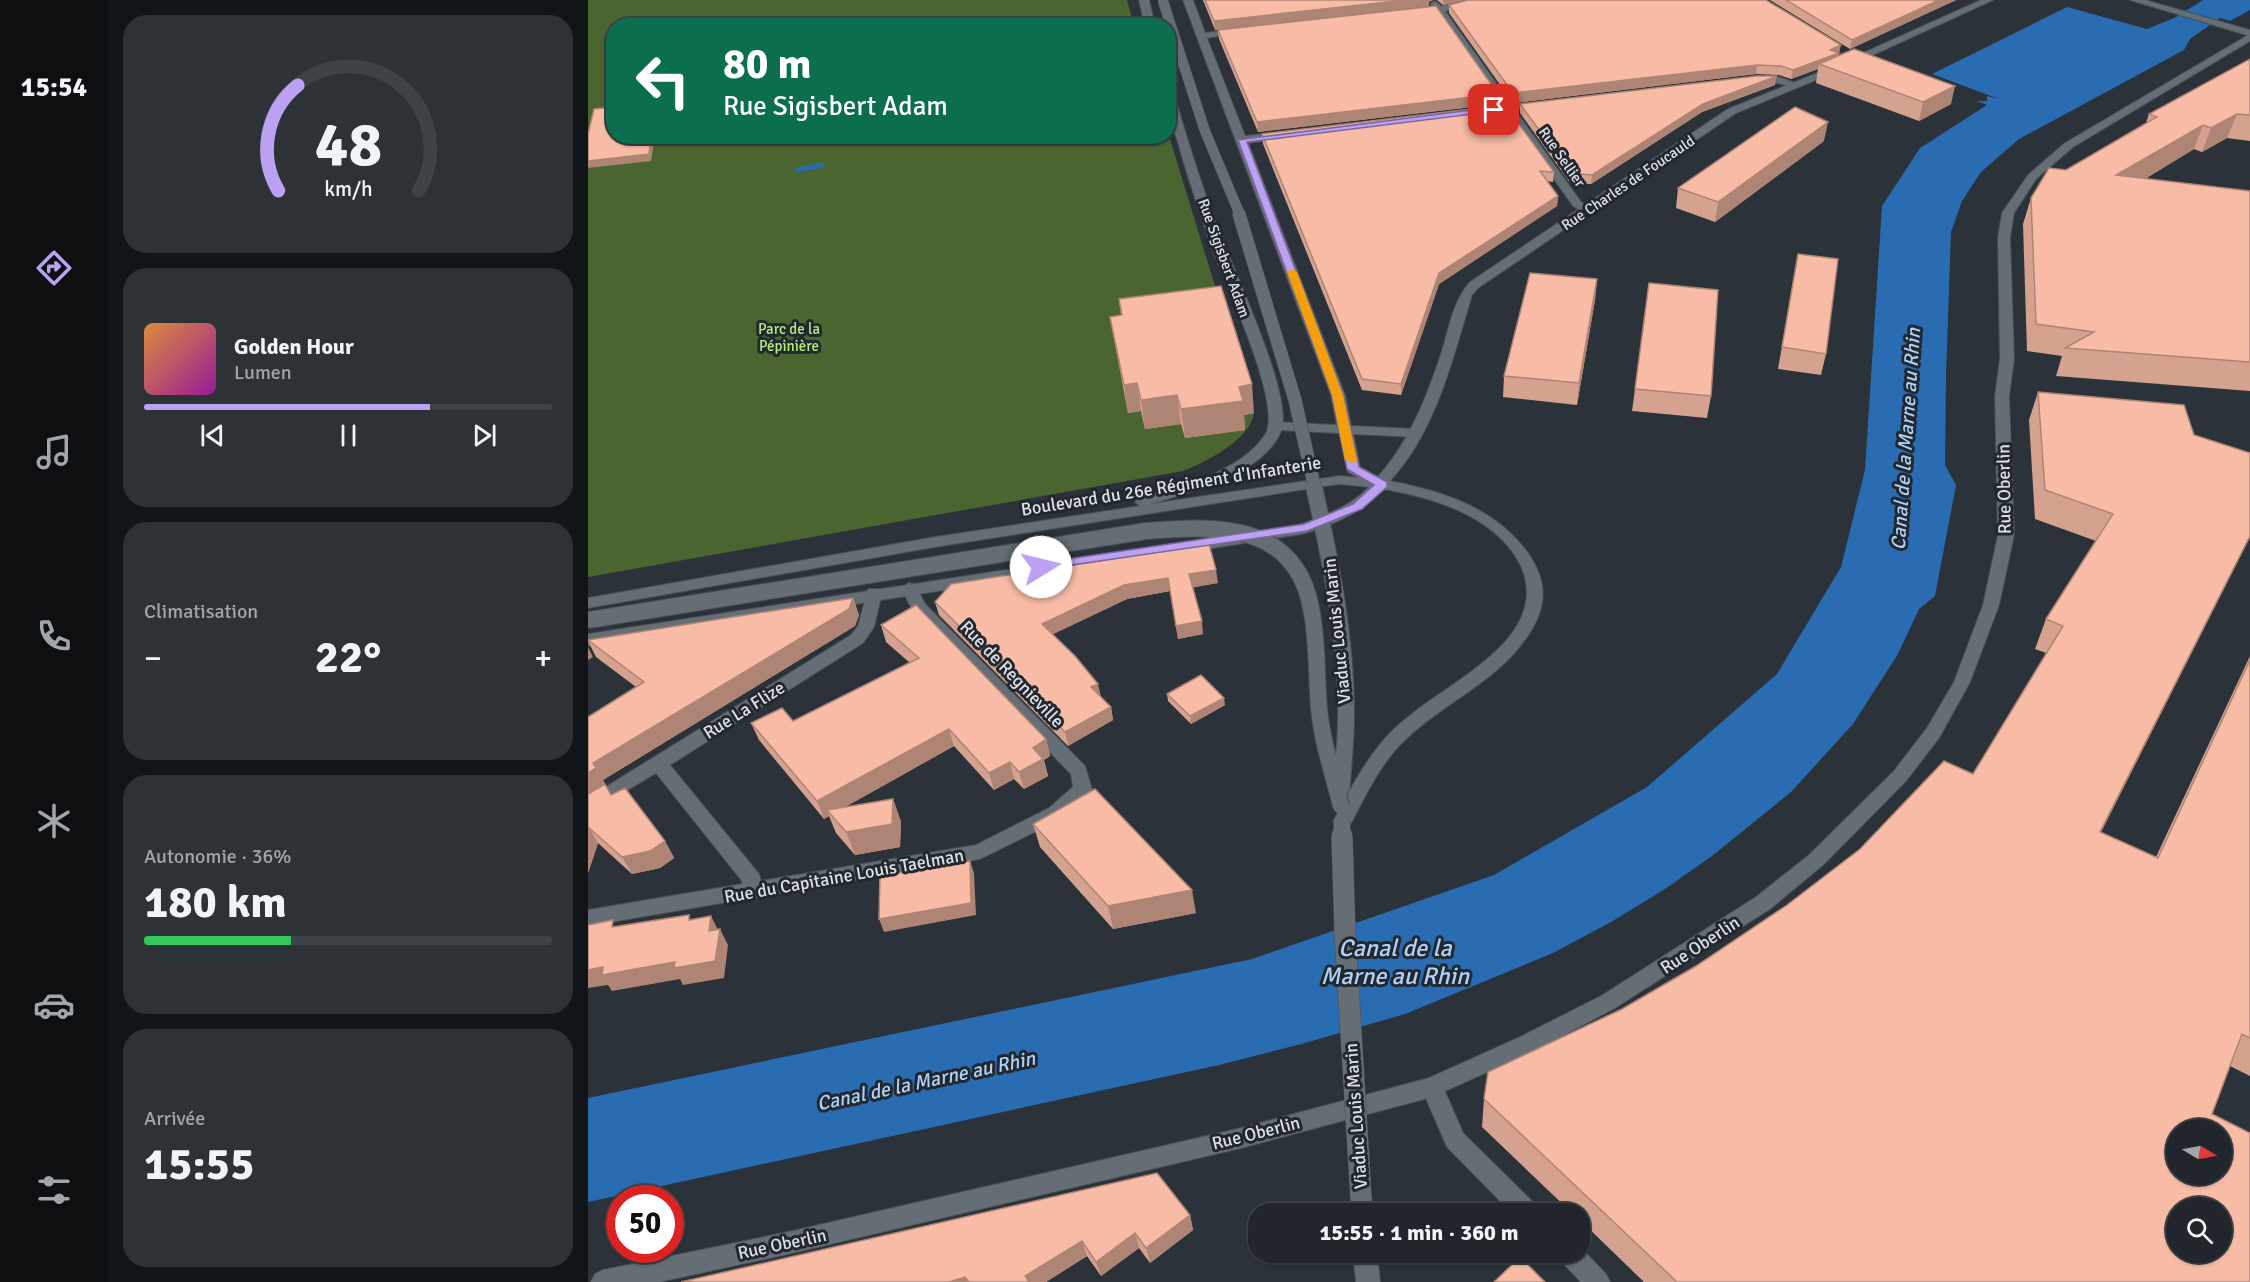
<!DOCTYPE html>
<html lang="fr">
<head>
<meta charset="utf-8">
<style>
  :root { --surface:#20262b; --page:#2d3237; --text:#f1f3f6; --muted:#a2a5a9; --line:#3d4347; --accent:#bca0f2 }
  body { margin:0; font-family:Signika,sans-serif; background:var(--page); color:var(--text); height:100vh; display:flex; flex-direction:column; font-size:22px; white-space:nowrap }
  * { box-sizing:border-box; margin:0 }
  p { font-size:20px; color:var(--muted) }
  .icon { flex:none; width:33px; height:33px; fill:none; stroke:currentColor; stroke-width:2; stroke-linecap:round; stroke-linejoin:round }
  .map { position:relative; flex:1; overflow:hidden }
  .drawer { display:flex; flex-direction:column; gap:15px; padding:15px; background:#121518; width:480px }
  .drawer>* { flex:none }
  .hud { position:absolute; left:18px; top:18px; width:570px; height:126px; border-radius:24px; box-shadow:0 2px 4px #0004,0 0 0 2px var(--line); background:#0b6e4f; color:#fff; overflow:hidden }
  .needle { width:39px; rotate:100deg }
  .tools { position:absolute; left:1578px; top:1119px; display:grid; gap:12px }
  .tools a { display:grid; place-items:center; width:66px; height:66px; border-radius:50%; background:var(--surface); box-shadow:0 2px 4px #0004,0 0 0 2px var(--line); font-size:30px }
  .speed { position:absolute; left:18px; top:1185px; display:flex; gap:12px; font-size:30px; font-weight:700; text-align:center }
  .speed>* { display:grid; place-content:center; width:78px; height:78px; border-radius:50%; background:var(--surface); box-shadow:0 2px 4px #0004,0 0 0 2px var(--line); line-height:1 }
  .speed .limit { border:9px solid #d22; background:#fff; color:#111 }
  .pin { position:absolute; display:grid; place-items:center; width:51px; height:51px; color:#fff; margin:-26px; border-radius:12px; box-shadow:0 3px 9px #0006 }
  .me { position:absolute; width:66px; margin:-33px; rotate:81deg; stroke-linejoin:round; filter:drop-shadow(0 0 4px #0008) }
  .turn { display:flex; align-items:center; gap:21px; height:126px; padding:0 18px; font-size:27px }
  .turn .icon { width:78px; height:78px; stroke-width:2.5 }
  .turn b { display:block; font-size:42px; line-height:51px }
  .big { font-size:45px; font-weight:800; line-height:1.1 }
  .drawer .card { flex:1; display:flex; flex-direction:column; justify-content:center; gap:9px; min-width:0; padding:0 21px; border-radius:24px; background:var(--page) }
  .drawer .dial { align-items:center; gap:0 }
  .dial svg { height:156px; overflow:visible; fill:none; stroke:var(--line); stroke-width:7; stroke-linecap:round; text-anchor:middle }
  .dial text { fill:var(--text); stroke:none }
  .song { display:flex; align-items:center; gap:18px }
  .cover { width:72px; height:72px; border-radius:9px; background:linear-gradient(135deg,hsl(30 70% 55%),hsl(300 70% 35%)) }
  .played { height:6px; border-radius:3px; background:linear-gradient(90deg,var(--accent) 70%,var(--line) 70%) }
  .keys { display:flex; justify-content:space-around; direction:ltr }
  .heat { display:flex; justify-content:space-between; align-items:center; font-size:33px; direction:ltr }
  .charge { height:9px; border-radius:4px; background:linear-gradient(90deg,#34c759 36%,var(--line) 0) }
  .trip { position:absolute; left:660px; top:1203px; width:342px; height:60px; border-radius:24px; background:var(--surface); box-shadow:0 2px 4px #0004,0 0 0 2px var(--line); font-weight:800; line-height:60px; text-align:center }
  main { display:flex; flex:1; min-height:0 }
  .dock { display:flex; flex-direction:column; width:108px; justify-content:space-around; align-items:center; background:#0d0f11; color:var(--muted) }
  .dock .icon { width:42px; height:42px }
  .dock .active { color:var(--accent) }
  .dock b { font-size:27px; color:var(--text) }
  .map>svg:first-child { display:block }
</style>
</head>
<body>
<main>
<nav class="dock">
<b>15:54</b>
<svg class="icon active" aria-label="directions" viewBox="0 0 24 24"><path d="M12 3l9 9-9 9-9-9zM9 14v-3h6M13 9l2 2-2 2"/></svg>
<svg class="icon" aria-label="music" viewBox="0 0 24 24"><path d="M9 18V5l10-2v13"/><circle cx="6" cy="18" r="3"/><circle cx="16" cy="16" r="3"/></svg>
<svg class="icon" aria-label="phone" viewBox="0 0 24 24"><path d="M5 4h4l2 5-3 2q2 4 5 5l2-3 5 2v4C11 20 4 13 5 4z"/></svg>
<svg class="icon" aria-label="climate" viewBox="0 0 24 24"><path d="M12 3v18M4 7l16 10M4 17L20 7"/></svg>
<svg class="icon" aria-label="car" viewBox="0 0 24 24"><path d="M5 17H2v-5l4-1 3-4h7l3 4 3 1v5h-3M9 17h6M6 11h13"/><circle cx="7" cy="17" r="2"/><circle cx="17" cy="17" r="2"/></svg>
<svg class="icon" aria-label="filters" viewBox="0 0 24 24"><path d="M4 7h16M4 17h16"/><circle cx="9" cy="7" r="2"/><circle cx="15" cy="17" r="2"/></svg>
</nav>
<section class="drawer">
<div class="card dial"><svg viewBox="0 0 100 80">
<path d="M14 69A42 42 0 1 1 86 69"/>
<path d="M14 69A42 42 0 0 1 24 15" stroke="#bca0f2"/>
<text x="50" y="56" font-size="32" font-weight="700">48</text>
<text x="50" y="72" font-size="11">km/h</text>
</svg></div>
<div class="card">
<div class="song"><i class="cover"></i><div><b>Golden Hour</b><p>Lumen</p></div></div>
<div class="played"></div>
<div class="keys"><svg class="icon" aria-label="previous" viewBox="0 0 24 24"><path d="M18 5L8 12l10 7zM5 5v14"/></svg><svg class="icon" aria-label="pause" viewBox="0 0 24 24"><path d="M8 5v14M16 5v14"/></svg><svg class="icon" aria-label="next" viewBox="0 0 24 24"><path d="M6 5l10 7-10 7zM19 5v14"/></svg></div>
</div>
<div class="card"><p>Climatisation</p>
<div class="heat"><a>−</a><b class="big">22°</b><a>+</a></div>
</div>
<div class="card"><p>Autonomie · 36%</p><b class="big">180 km</b><div class="charge"></div></div>
<div class="card"><p>Arrivée</p><b class="big">15:55</b></div>
</section>
<div class="map">
<svg width="1662" height="1282" viewBox="0 0 1662 1282">
  <rect width="100%" height="100%" fill="#2b3239"/>
  <path fill="#4a6530" d="M0,0H539L546,25L26,26V136H581L666,413C662,440 618,462 595,471L0,577Z"/>
  <path fill="#296cb1" d="M1615,0H1662V10L1642,21L1632,18L1602,39L1596,50L1431,139L1393,172L1374,201L1363,232L1358,376L1357,465L1368,485L1347,596L1331,609L1310,654L1265,724L1203,792L1124,856L1077,889L1023,922L965,953L817,1014L717,1043L631,1065L0,1202V1098L664,959L906,875L1059,787L1189,674L1253,567L1277,470L1294,206L1332,148L1399,105L1389,101H1399V96L1411,99L1344,74L1479,7L1559,29L1586,18Z"/>
  <g fill="none" stroke-linecap="round" stroke-linejoin="round">
    <path stroke="#296cb1" stroke-width="5" d="M210,170L234,165"/>
    <defs>
      <path id="minor" d="M595,0H605L617,33L653,28L658,31L619,38L657,136L695,132L700,135L695,138L660,143L757,395L763,426L827,429L834,433L827,437L765,434L772,467L799,482L801,485L799,488H789L760,472L751,433L688,430L681,426L688,422L749,425L743,395Z
        M887,0H907L857,11L923,104L958,102V106L927,110L993,202L1003,208V212H995L985,206L918,111L895,112V108L914,105L848,13L831,16L826,13L845,8L842,4L847,1L853,6Z
        M1167,76L1191,77L1212,85L1207,88L1190,83L1163,81L1162,79Z
        M321,583L327,584L337,604L497,766L504,789L501,794L475,818L392,859L170,897L162,901L157,899L0,926V910L154,884V881L68,773L0,814V798L263,635L270,626L280,589H292L294,593L286,627L275,643L82,765L171,874L173,881L388,845L461,808L485,787L483,774L325,611L313,588Z
        M844,1077L852,1080L875,1133L949,1206L952,1214H925L859,1147L833,1087L836,1080Z
        M992,1247L1018,1274L1022,1282H993L972,1260L968,1252H992Z"/>
      <path id="tertiary" d="M1662,34V41L1485,147L1448,179L1426,213L1422,238L1426,359L1421,396L1426,535L1411,605L1382,682L1351,738L1318,781L1235,865L1182,909L1027,1008L946,1051L844,1097L649,1149L200,1254L71,1282H3L7,1274L15,1270L200,1232L649,1129L841,1078L932,1037L1013,996L1168,897L1221,855L1306,771L1339,728L1366,682L1395,605L1410,535L1407,396L1412,359L1410,238L1414,213L1440,175L1477,143Z"/>
      <path id="secondary" d="M551,0H561L567,26H557Z
        M1393,0H1405L1250,71L1148,113L890,288L884,295C865,358 848,431 802,481C854,491 904,507 937,549C966,587 957,617 928,651C898,686 851,707 818,739C792,763 777,797 761,827L754,829L747,827L745,822C761,791 779,756 804,731C838,698 883,678 915,644C963,593 932,542 878,514C852,501 824,494 795,489C774,512 744,526 714,534L0,646V634L711,525C736,516 762,507 781,487L751,484L347,547L0,608V598L347,537L552,506L547,502L549,499C591,486 650,474 677,435C696,407 637,283 625,250C613,217 602,184 592,150C589,137 583,124 581,111C580,104 580,95 580,88L585,91C598,135 611,178 627,221C641,261 707,397 693,431C676,474 602,492 562,504L751,476L788,479C821,443 839,397 854,351C861,328 865,301 882,282L1140,109L1244,67Z
        M1542,0H1557L1662,30V36Z
        M765,1252H789L792,1282H768Z"/>
    </defs>
    <use href="#minor" stroke="#484e53" stroke-width="2"/>
    <use href="#tertiary" stroke="#484e53" stroke-width="2"/>
    <use href="#secondary" stroke="#484e53" stroke-width="2"/>
    <use href="#minor" fill="#656d75" fill-rule="evenodd"/>
    <use href="#tertiary" fill="#656d75" fill-rule="evenodd"/>
    <use href="#secondary" fill="#656d75" fill-rule="evenodd"/>
    <defs>
      <path id="secondary-bridge-far3" d="M575,1L617,131L652,215"/>
      <path id="secondary-bridge-far2" d="M651,214L707,400L727,489"/>
      <path id="secondary-bridge-far1" d="M726,487C743,562 759,641 758,718C758,741 755,764 754,787
        M0,620L558,531C628,525 707,522 723,608C730,641 728,674 731,708C734,742 745,773 753,806
        M754,822V838"/>
      <path id="secondary-bridge" d="M754,836L757,934L774,1214"/>
    </defs>
    <use href="#secondary-bridge-far3" stroke="#484e53" stroke-width="11" stroke-linecap="butt"/>
    <use href="#secondary-bridge-far2" stroke="#484e53" stroke-width="14" stroke-linecap="butt"/>
    <use href="#secondary-bridge-far1" stroke="#484e53" stroke-width="18" stroke-linecap="butt"/>
    <use href="#secondary-bridge" stroke="#484e53" stroke-width="22" stroke-linecap="butt"/>
    <use href="#secondary-bridge-far3" stroke="#656d75" stroke-width="10"/>
    <use href="#secondary-bridge-far2" stroke="#656d75" stroke-width="13"/>
    <use href="#secondary-bridge-far1" stroke="#656d75" stroke-width="16"/>
    <use href="#secondary-bridge" stroke="#656d75" stroke-width="21"/>
  </g>
  <path fill="#d5a28f" d="M615,0H845L841,2V6L627,30Z
    M849,0H877L855,5Z
    M1182,0H1368L1262,49Z
    M861,5L1251,54L1250,56L1363,104L1331,121L1228,83L1230,69L1203,79L1191,75L1168,74L925,103L861,13Z
    M630,30L910,104L670,132L631,39Z
    M1662,59V141L1639,138L1614,152L1606,149L1557,179L1662,191V391L1468,376L1474,356L1439,351L1435,224L1443,198L1478,170L1558,123L1561,114Z
    M1187,85L1114,112L1003,184L982,183L932,113V104Z
    M674,134L966,172L965,182L959,181L970,196L969,206L851,284L813,395L774,390L675,144Z
    M1236,141L1127,222L1088,208L1090,188Z
    M1210,254L1238,354L1233,375L1190,369Z
    M1009,279L1007,300L989,405L915,397L916,376Z
    M531,299L666,413L656,415L657,430L597,438L593,424L557,429L553,411L540,413L527,344L522,317L533,315Z
    M1047,389L1123,396L1119,418L1044,411Z
    M1450,392L1606,435L1662,453V537L1513,832L1568,857L1662,656V1076L1642,1066L1624,1114L1662,1282H1056L992,1220V1214H985L894,1127L896,1099L1034,1009L1108,966L1199,905L1385,774L1458,653L1447,649L1458,619L1508,541L1447,519L1441,420Z
    M630,583L605,587L615,634L590,639L582,591L539,599L465,634L512,696L523,707L525,720L480,746L351,615L347,602Z
    M265,598L271,615L267,626L15,780L23,795L77,841L86,858L72,868L44,874L10,843L0,873V717L48,687L8,657L0,641Z
    M293,625L458,739L462,756L456,760L460,776L436,789L426,779L406,790L366,746L257,807L305,799L313,822L312,847L267,855L248,833L241,816L236,819L171,740L163,723L205,721L322,663L298,642Z
    M579,694L637,705L603,724L580,701Z
    M445,824L608,913L525,929L452,847Z
    M602,1215L605,1230L562,1263L551,1248L513,1276L499,1256L458,1282H93Z"/>
  <path fill="#ae8474" d="M818,0H845L841,2V6L627,30L626,21Z
    M855,0H877L855,5Z
    M1351,0H1368L1262,49L1264,40Z
    M1253,45L1249,62L1231,64L1230,69L1203,79L1205,70Z
    M1169,65L1168,74L925,103V93Z
    M1189,76L1187,85L1114,112L1003,184L1004,175L1115,104Z
    M1367,86L1363,104L1331,121L1335,102Z
    M910,94V104L670,132L669,122Z
    M1649,114L1639,138L1614,152L1623,128Z
    M1240,122L1236,141L1127,222L1130,202Z
    M1615,125L1606,149L1519,201L1528,175Z
    M63,136H67L63,161L0,168V161Z
    M970,196L969,206L851,284L813,395V384L851,273Z
    M1009,279L1007,300L989,405L991,383Z
    M549,383L553,411L540,413L536,385Z
    M664,384L666,413L656,415L657,430L597,438L593,409L651,387Z
    M589,395L593,424L557,429L553,400Z
    M1662,536V537L1498,862L1512,832Z
    M628,570L630,583L603,588L601,574Z
    M580,578L582,591L539,599L457,638L454,624L536,585Z
    M265,598L271,615L267,626L15,780L17,785L0,795V773L5,763Z
    M614,621L615,634L590,639L588,626Z
    M0,647L5,657L0,660Z
    M510,684L513,697L503,687Z
    M636,698L637,705L603,724L602,716Z
    M523,707L525,720L480,746L477,732Z
    M361,729L366,746L243,815L239,810L241,816L236,819L229,801Z
    M458,739L462,756L456,760L460,776L436,789L431,772L445,748Z
    M422,762L426,779L406,790L401,773Z
    M305,799L313,822L312,847L267,855L258,832Z
    M0,826L10,843L0,873Z
    M77,841L86,858L72,868L44,874L34,857Z
    M382,861L386,873L388,915L296,932L291,919Z
    M604,890L608,913L525,929L520,906Z
    M123,916L131,932L132,929L140,945L136,978L95,985L92,979L24,991L20,985L0,988V970L15,967L87,962L121,931Z
    M602,1215L605,1230L562,1263L558,1248Z
    M547,1233L551,1248L513,1276L508,1262Z
    M494,1241L499,1256L458,1282H440L437,1276Z
    M377,1277L380,1282H361Z"/>
  <path fill="#f8bca6" stroke="#ae8474" stroke-width="1.5" fill-rule="evenodd" d="M617,0H818L626,21Z
    M880,0H1178L1253,45L1242,50L1251,53L1205,70L1193,66L1169,65L925,93L861,5Z
    M1198,0H1351L1264,40Z
    M848,6L910,94L669,122L630,30Z
    M1266,49L1367,86L1335,102L1231,64Z
    M1662,59V115L1649,114L1623,128L1615,125L1528,175L1662,191V362L1477,348L1506,332L1448,324L1443,198L1461,168L1478,170L1569,117L1561,114Z
    M1169,76H1189L1115,104L1004,175L983,173L932,104Z
    M917,105L966,172L952,171L970,196L851,273L813,384L774,379L674,134Z
    M26,107V136H63L61,154L0,161V134L6,109Z
    M1207,107L1240,122L1130,202L1090,188Z
    M1210,254L1250,259L1238,354L1194,347Z
    M942,273L1009,279L991,383L916,376Z
    M1061,283L1130,290L1123,396L1047,389Z
    M633,286L664,384L651,387L655,401L593,409L589,395L553,400L549,383L536,385L522,317L534,315L531,299Z
    M1450,392L1596,405L1606,435L1662,453V536L1512,832L1570,858L1662,660V1038L1654,1034L1624,1114L1662,1133V1282H1089L896,1099L900,1072L1034,1009L1108,966L1199,905L1272,849L1356,761L1385,774L1475,626L1458,619L1525,514L1457,490ZM1588,1130H1634V1174H1588ZM1588,1208H1634V1252H1588Z
    M621,544L628,570L601,574L614,621L588,626L580,578L536,585L454,624L487,656L510,684L503,687L523,707L477,732L347,602L363,584Z
    M265,598L261,609L5,763L8,768L0,773V717L56,682L0,640Z
    M328,605L458,739L445,748L455,759L431,772L422,762L401,773L361,729L229,801L163,723L194,708L205,721L331,658L293,625Z
    M613,675L636,698L602,716L579,694Z
    M17,784L23,795L37,788L77,841L62,851L34,857L0,827V794Z
    M507,789L604,890L520,906L445,824Z
    M305,799L304,824L258,832L239,810Z
    M382,861L383,903L291,919L292,876Z
    M101,915V920L123,916L121,931L132,929L127,961L86,968L87,962L14,975L15,967L0,970V925L25,920L24,927Z
    M569,1173L602,1215L558,1248L547,1233L508,1262L494,1241L437,1276L441,1282H381L377,1277L361,1282H93Z
    M932,1257L957,1282H906Z"/>
  <path fill="#bca0f2" stroke="#7a689d" stroke-width="1.5" d="M906,107L909,111L659,142L755,395L771,467L799,482V487L774,509L719,531L449,570L447,567L453,563L716,524L765,504L786,485L759,469L744,395L650,140Z"/>
  <path fill="#f59e0b" d="M704,269L709,272L755,395L769,460L767,463L757,460L744,395L699,272Z"/>
  <g text-anchor="middle" dominant-baseline="central" stroke-width="6" stroke-linejoin="round" paint-order="stroke">
    <g font-size="15" fill="#dde1e6" stroke="#22282f">
      <text transform="translate(974 157) rotate(55)">Rue Sellier</text>
      <text transform="translate(1040 183) rotate(-34)">Rue Charles de Foucauld</text>
      <text transform="translate(636 258) rotate(70)">Rue Sigisbert Adam</text>
    </g>
    <g font-size="15" fill="#b4ee7b" stroke="#22282f">
      <text x="201" y="329">Parc de la<tspan x="201" dy="17">Pépinière</tspan></text>
    </g>
    <g font-size="18" fill="#dde1e6" stroke="#22282f">
      <text transform="translate(583 486) rotate(-9)">Boulevard du 26e Régiment d'Infanterie</text>
      <text transform="translate(1416 489) rotate(-91)">Rue Oberlin</text>
      <text transform="translate(749 631) rotate(-96)">Viaduc Louis Marin</text>
      <text transform="translate(424 674) rotate(46)">Rue de Regnieville</text>
      <text transform="translate(156 710) rotate(-32)">Rue La Flize</text>
      <text transform="translate(256 876) rotate(-10)">Rue du Capitaine Louis Taelman</text>
      <text transform="translate(1112 945) rotate(-33)">Rue Oberlin</text>
      <text transform="translate(768 1116) rotate(-94)">Viaduc Louis Marin</text>
      <text transform="translate(668 1133) rotate(-14)">Rue Oberlin</text>
      <text transform="translate(194 1244) rotate(-12)">Rue Oberlin</text>
    </g>
    <g font-size="20" font-style="italic" fill="#b0d1f7" stroke="#22282f">
      <text transform="translate(1318 439) rotate(-86)">Canal de la Marne au Rhin</text>
      <text transform="translate(338 1081) rotate(-12)">Canal de la Marne au Rhin</text>
    </g>
    <g font-size="24" font-style="italic" fill="#b0d1f7" stroke="#22282f">
      <text x="807" y="948">Canal de la<tspan x="807" dy="28">Marne au Rhin</tspan></text>
    </g>
  </g>
</svg>
<div class="tools">
<a><svg class="needle" viewBox="-14 -14 28 28"><path d="M0-13l5 13h-10z" fill="#e53935"/><path d="M0 13l5-13h-10z" fill="#a2a5a9"/></svg></a>
<a><svg class="icon" aria-label="search" viewBox="0 0 24 24"><circle cx="10" cy="10" r="6"/><path d="M15 15l6 6"/></svg></a>
</div>
<div class="speed"><div class="limit">50</div></div>
<div class="pin" style="left:906px;top:110px;background:#d93025"><svg class="icon" aria-label="arrive" viewBox="0 0 24 24"><path d="M6 21V4h12l-3 4 3 4H6"/></svg></div>
<svg class="me" style="left:453px;top:567px" viewBox="-20 -20 40 40"><circle r="19" fill="#fff"/><path d="M0-13L10 11 0 6-10 11z" fill="#bca0f2"/></svg>
<div class="trip">15:55 · 1 min · 360 m</div>
<div class="hud">
<div class="turn"><svg class="icon" aria-label="left" viewBox="0 0 24 24"><path d="M17 20v-9H6M10 6l-5 5 5 5"/></svg><div><b>80 m</b>Rue Sigisbert Adam</div></div>
</div>
</div>
</main>
</body>
</html>
